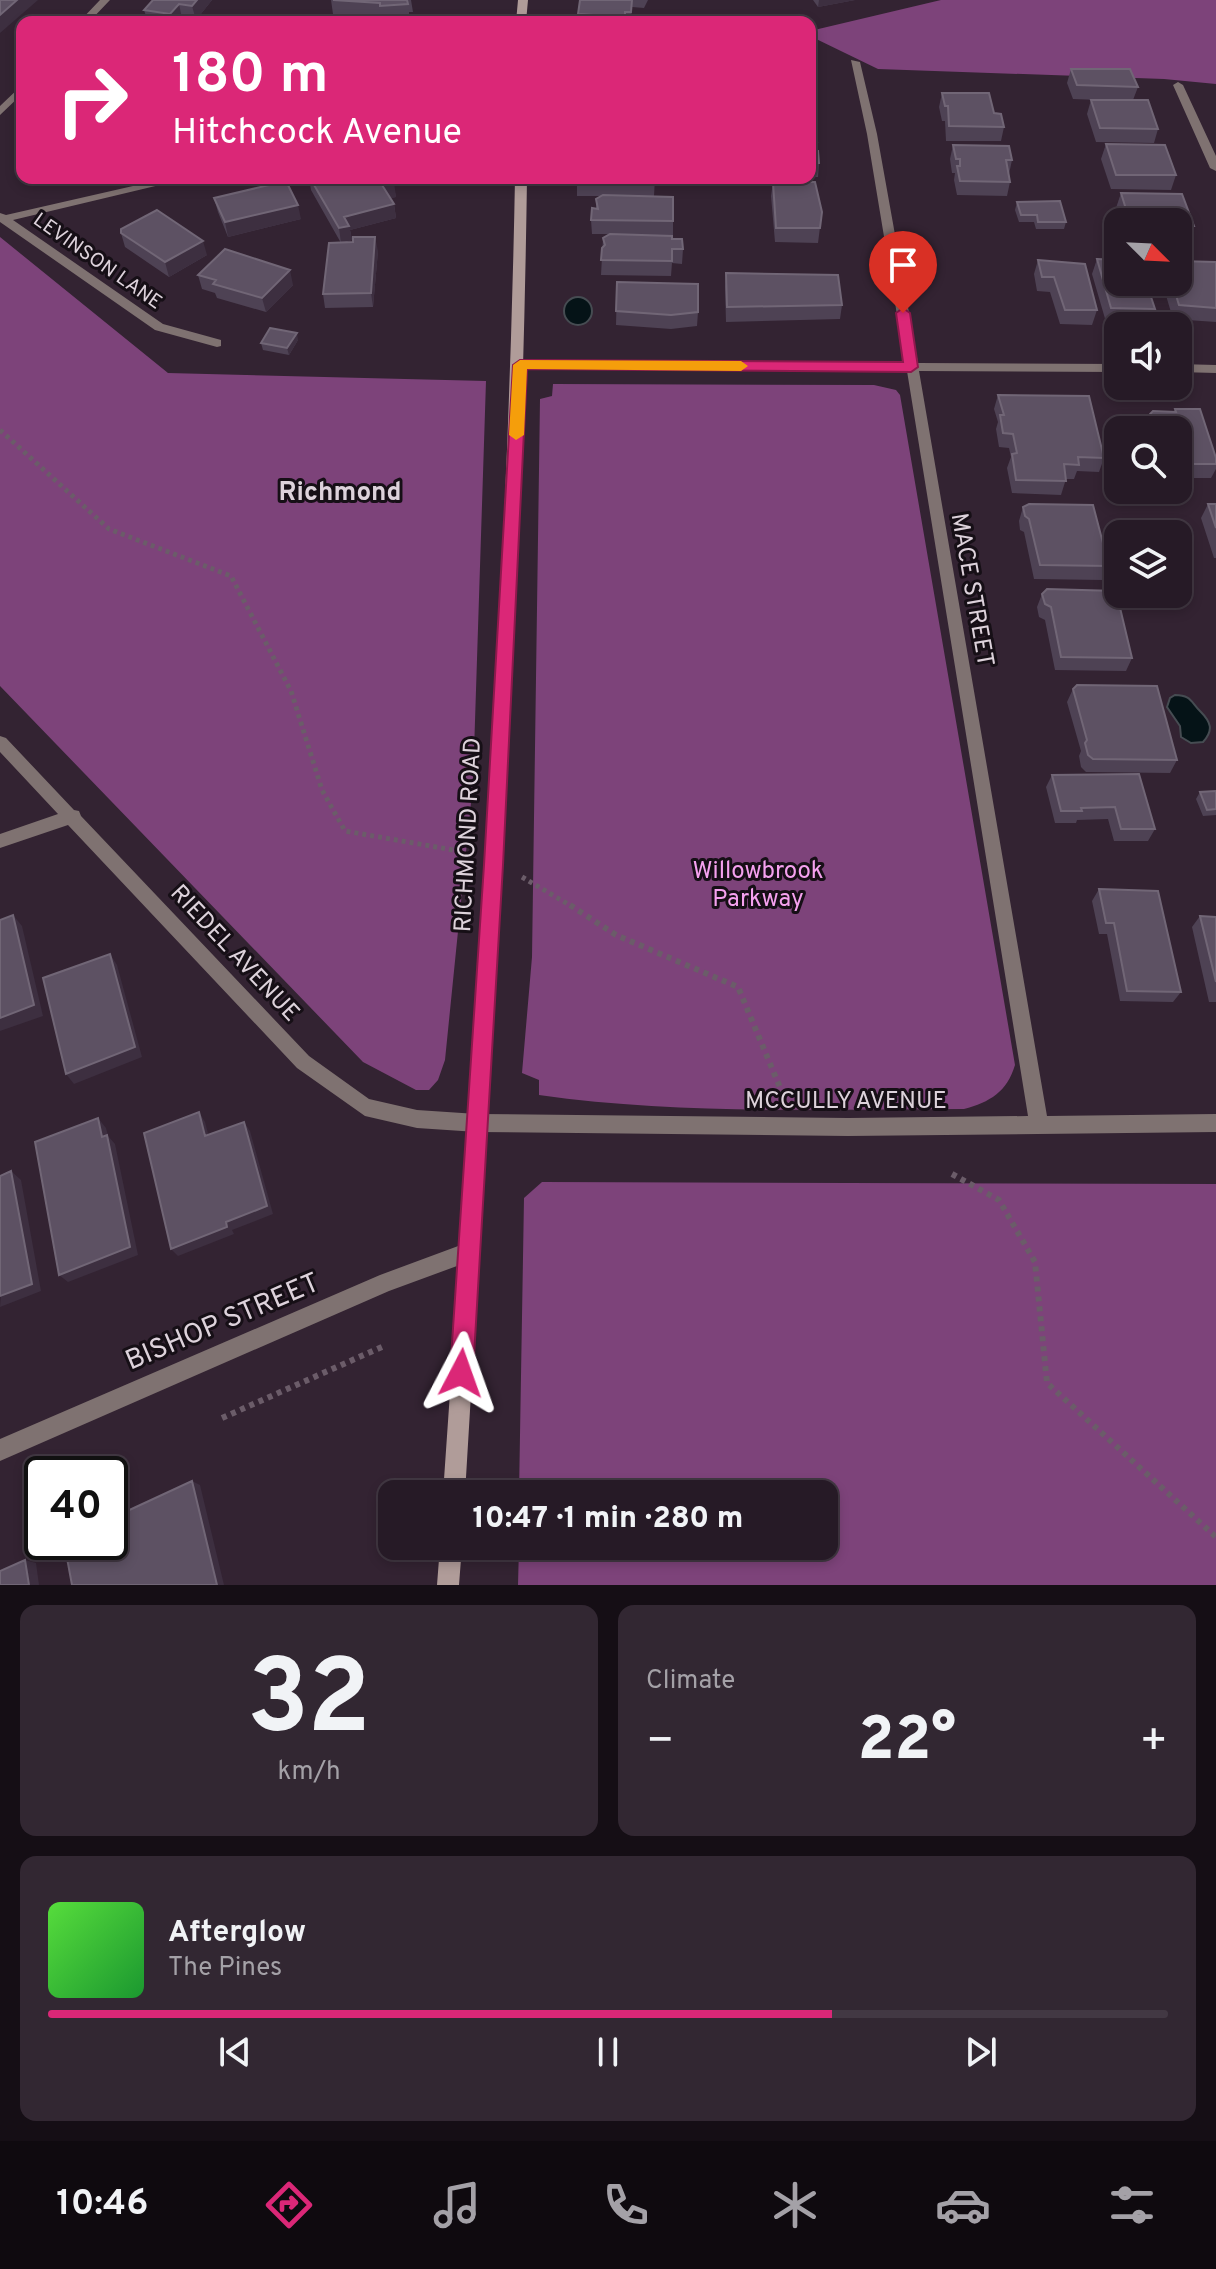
<!DOCTYPE html>
<html lang="en">
<head>
<meta charset="utf-8">
<style>
  :root { --surface:#261a26; --page:#322732; --text:#f1f3f6; --muted:#a4a1a7; --line:#423843; --accent:#db2777 }
  body { margin:0; font-family:Overpass,sans-serif; background:var(--page); color:var(--text); height:100vh; display:flex; flex-direction:column; font-size:30px; white-space:nowrap }
  * { box-sizing:border-box; margin:0 }
  p { font-size:26px; color:var(--muted) }
  .icon { flex:none; width:44px; height:44px; fill:none; stroke:currentColor; stroke-width:2; stroke-linecap:round; stroke-linejoin:round }
  .map { position:relative; height:1585px; overflow:hidden }
  .panel { display:flex; flex-direction:column; gap:20px; padding:20px; background:#150e15; flex:1 }
  .panel>* { flex:none }
  .banner { position:absolute; left:16px; top:16px; width:800px; height:168px; border-radius:16px; box-shadow:0 4px 12px #0003,0 0 0 2px var(--line); background:#db2777; color:#fff; overflow:hidden }
  .needle { width:52px; rotate:114deg }
  .controls { position:absolute; left:1104px; top:208px; display:grid; gap:16px }
  .controls a { display:grid; place-items:center; width:88px; height:88px; border-radius:16px; background:var(--surface); box-shadow:0 4px 12px #0003,0 0 0 2px var(--line); font-size:40px }
  .speed { position:absolute; left:24px; top:1456px; display:flex; gap:16px; font-size:40px; font-weight:700; text-align:center }
  .speed>* { display:grid; place-content:center; width:104px; height:104px; border-radius:50%; background:var(--surface); box-shadow:0 4px 12px #0003,0 0 0 2px var(--line); line-height:1 }
  .speed .limit { border:4px solid #111; border-radius:12px; background:#fff; color:#111 }
  .pin { position:absolute; display:grid; place-items:center; width:68px; height:68px; color:#fff; margin:-82px -34px; border-radius:50% 50% 50% 0; rotate:-45deg; box-shadow:0 0 8px #0007 }
  .pin .icon { rotate:45deg }
  .me { position:absolute; width:88px; margin:-44px; rotate:4deg; stroke-linejoin:round; filter:drop-shadow(0 0 6px #0008) }
  .turn { display:flex; align-items:center; gap:28px; height:168px; padding:0 24px; font-size:36px }
  .turn .icon { width:104px; height:104px; stroke-width:2.5 }
  .turn b { display:block; font-size:56px; line-height:68px }
  .big { font-size:60px; font-weight:800; line-height:1.1 }
  .panel .tile { flex:1; display:flex; flex-direction:column; justify-content:center; gap:12px; min-width:0; padding:0 28px; border-radius:16px; background:var(--page) }
  .panel .dial { align-items:center; gap:0 }
  .dial b { font-size:104px; line-height:1 }
  .song { display:flex; align-items:center; gap:24px }
  .cover { width:96px; height:96px; border-radius:12px; background:linear-gradient(135deg,hsl(110 70% 55%),hsl(130 70% 35%)) }
  .played { height:8px; border-radius:4px; background:linear-gradient(90deg,var(--accent) 70%,var(--line) 70%) }
  .keys { display:flex; justify-content:space-around; direction:ltr }
  .heat { display:flex; justify-content:space-between; align-items:center; font-size:44px; direction:ltr }
  .panel .tiles { flex:1; display:grid; gap:20px; grid-template-columns:1fr 1fr }
  .tile:last-child { grid-column:span 2 }
  .trip { position:absolute; left:378px; top:1480px; width:460px; height:80px; border-radius:16px; background:var(--surface); box-shadow:0 4px 12px #0003,0 0 0 2px var(--line); font-weight:800; line-height:80px; text-align:center }
  .tab-bar { display:flex; height:128px; justify-content:space-around; align-items:center; background:#0f0a0f; color:var(--muted) }
  .tab-bar .icon { width:56px; height:56px }
  .tab-bar .current { color:var(--accent) }
  .tab-bar b { font-size:36px; color:var(--text) }
  .map>svg:first-child { display:block }
</style>
</head>
<body>
<div class="map">
<svg width="1216" height="1585" viewBox="0 0 1216 1585">
  <rect width="100%" height="100%" fill="#332332"/>
  <path fill="#7d437a" d="M941,0H1216V84L1164,79L878,69L810,36V31Z
    M0,237L168,373L486,381L473,783L445,1060L438,1080L429,1090H416L363,1062L0,686Z
    M553,384L874,385L896,390L900,395L1015,1065C1007,1092 990,1102 964,1109C822,1109 680,1115 539,1095V1080L522,1073L532,957L540,399L552,396Z
    M542,1182L1216,1184V1585H518L519,1546H824V1494H519L524,1198Z"/>
  <path fill="#051317" stroke="#464c52" stroke-width="2" d="M564 311a14 14 0 1 1 28 0a14 14 0 1 1-28 0Z
    M1175,695C1191,695 1191,702 1200,711C1211,722 1214,730 1203,742L1191,743L1181,737L1180,726L1167,707L1170,698Z"/>
  <g fill="none" stroke-linecap="round" stroke-linejoin="round">
    <path stroke="#6b5c69" stroke-width="5" stroke-dasharray="4 4" stroke-linecap="butt" d="M0,430L109,529L231,576L291,691L322,790L345,831L459,851
      M522,877L573,907"/>
    <path stroke="#6b5c69" stroke-width="6" stroke-dasharray="5 5" stroke-linecap="butt" d="M570,905L616,935L738,987L784,1097
      M952,1174L999,1200L1035,1262L1047,1383L1216,1537
      M222,1418L384,1346"/>
    <path fill="#7f7271" fill-rule="evenodd" d="M100,0H110L89,22H79Z
      M851,60L860,62L877,134L918,363L1118,364V372L919,371L1047,1116L1216,1114V1132L848,1136L477,1132L417,1128L365,1116L297,1068L68,825L0,848V834L58,814L0,752V736L6,738L74,810L79,811L81,816L309,1056L369,1099L417,1110L477,1114L848,1118L1028,1116L907,371L520,369L514,365L520,361L905,363L867,134Z
      M1178,82L1183,85L1216,156V171L1210,168L1173,85Z
      M22,85V94L0,115V106Z
      M168,178H189L13,220L163,324L221,340V346L217,347L155,330L0,222V213L6,215Z
      M1178,364L1216,365V373L1178,372Z
      M469,1242L476,1245L479,1252L476,1259L389,1291L0,1461V1439L380,1275Z"/>
    <path fill="#b09c99" fill-rule="evenodd" d="M518,0H528L526,22H516Z
      M515,178H527C521,617 491,1055 465,1494H443C473,1055 507,618 515,178Z
      M440,1546H462L459,1585H437Z"/>
  </g>
  <path fill="#4e4254" d="M153,0H212L196,20L182,18L178,22H148L144,10Z
    M331,0H411L413,12H409V18L382,20L381,17L333,14Z
    M580,0H648L644,8L632,7L631,22H578Z
    M813,0H855L818,7Z
    M1071,69L1138,87L1133,100L1158,129L1154,143L1096,142L1087,114L1091,100H1099L1073,99L1067,83Z
    M942,93L994,113L1004,127L1001,141H946L945,121H942L939,107Z
    M810,101L815,117L813,130L817,142L816,151L819,163L818,177H810Z
    M22,144V164L16,150Z
    M1106,144L1176,175L1171,190L1111,189L1101,159Z
    M953,145L1012,160L1009,174L1010,182L1007,196L957,195L954,180L955,173H952L950,159Z
    M309,178H392L396,197L390,198L394,204L396,218L350,230L352,240L342,243L378,251L373,307L325,308L323,294L341,243L311,190Z
    M577,178H655L654,196L673,197V235H634L672,239L683,249L682,264L672,263L671,276L601,275L603,238L609,234H592L591,220L596,209V199L601,196H577Z
    M773,182L822,212L818,243L775,242L771,196Z
    M1121,193L1194,226L1188,240H1178V222H1120L1116,208Z
    M214,198L301,219L228,237L218,212Z
    M1017,202L1066,222L1064,229H1036L1034,222H1019L1015,210Z
    M121,233L207,255L169,277L125,247Z
    M1097,259L1155,309L1149,324L1106,322L1092,274Z
    M1038,260L1097,310L1092,325L1060,324L1050,292L1037,291L1034,274Z
    M1216,262V322L1173,319L1162,282H1178Z
    M726,273L842,305L840,319L726,322L725,287Z
    M198,275L293,285L266,312L217,298L215,293L202,289Z
    M617,282L698,312L697,326L671,329L616,325Z
    M298,340L289,355L263,350L261,343Z
    M998,395L1104,458L1099,472L1077,471L1074,479H1066L1061,495L1012,493L1007,468L1011,457L1009,448L999,447L996,429L998,422L994,409Z
    M1175,409L1216,458V469L1211,478H1178V430H1144L1150,414L1174,412Z
    M1208,504H1216V558H1214L1201,518Z
    M1023,507L1109,566L1103,580L1034,579L1024,532L1020,530L1019,521Z
    M1042,594L1132,658L1126,671L1055,670L1045,620L1039,617L1037,607Z
    M1073,689L1177,760L1170,773L1086,772L1081,767L1079,756L1081,751L1067,702Z
    M1052,775L1155,829L1148,841H1114L1108,819L1077,820L1076,823H1055L1046,787Z
    M1216,791V815L1203,816L1196,799L1200,792Z
    M1099,889L1181,992L1173,1002L1120,1001L1107,934H1099L1092,901Z
    M1200,916L1216,917V1002H1209L1192,927Z"/>
  <path fill="#3d2f40" d="M17,0H38L0,33V15Z
    M197,0H212L196,20L192,6Z
    M819,0H855L818,7Z
    M179,4L182,18L178,22H172L170,14Z
    M394,182L396,197L384,200L382,185Z
    M394,204L396,218L350,230L352,240L341,243L339,228L344,217Z
    M298,205L301,219L228,237L225,222Z
    M375,237L378,251L373,307L371,293Z
    M203,241L207,255L169,277L165,262Z
    M290,270L293,285L266,312L262,298Z
    M297,333L298,340L289,355L287,348Z
    M13,915L22,926L43,1016L0,1031V1018Z
    M110,954L117,965L142,1057L74,1084L66,1074Z
    M199,1112L205,1122L211,1145L205,1136Z
    M98,1118L106,1128L108,1136L115,1144L138,1255L68,1282L59,1275L102,1137Z
    M244,1122L250,1131L273,1214L232,1230L234,1234L178,1256L171,1249L226,1222Z
    M11,1171L21,1180L41,1291L0,1307Z
    M192,1481L200,1485L224,1585H217Z
    M25,1560L36,1563L39,1585H29Z"/>
  <path fill="#5d5163" stroke="#716676" stroke-width="2" d="M0,0H17L0,15Z
    M153,0H197L192,6L179,4L170,14L144,10Z
    M333,0H407L408,4L380,6V3Z
    M580,0H632L631,12H625V17L578,14Z
    M1071,69H1130L1138,87L1077,85Z
    M942,93H989L994,113L1001,114L1004,127L949,126L948,106H945Z
    M1091,100H1148L1158,129L1100,128Z
    M810,101H813L815,117H810Z
    M810,130H815L817,142H810Z
    M1106,144L1165,145L1176,175H1116Z
    M953,145L1009,146L1012,160H1006L1010,182L960,181L957,166H960V159H956Z
    M810,151H818L819,163H810Z
    M310,178H392L394,182L382,185L394,204L344,217L349,226L339,228Z
    M577,178H655V183L577,181Z
    M282,182L287,183L298,205L225,222L214,198Z
    M773,182H815L822,212L820,228H776Z
    M1121,193L1182,194L1194,226H1178V222H1130Z
    M603,195L673,197V221L591,220L592,208L598,209L596,199Z
    M1060,201L1066,222H1038L1037,215H1021L1017,202Z
    M157,210L203,241L165,262L121,233V229Z
    M610,234L672,236V239H682L683,249H672V261L601,260L602,248L605,245L603,238Z
    M353,237H375L371,293L323,294L329,243L353,242Z
    M225,249L290,270L262,298L213,284L216,280L198,275Z
    M1097,259L1118,260V282H1146L1155,309L1111,308Z
    M1038,260L1085,264L1097,310H1065L1054,277H1042Z
    M1178,261L1216,262V308L1179,305L1172,282H1178Z
    M726,273L838,275L842,305L727,307Z
    M617,282L698,284V312L671,315L616,311Z
    M270,328L297,333L287,348L261,343Z
    M998,395L1089,396L1104,458L1078,457L1079,465L1064,464L1066,481L1016,480L1012,454L1017,453L1013,434L1003,433L1000,415H1004Z
    M1175,409H1200L1216,458V464H1178V430H1154L1150,414L1153,411L1176,412Z
    M1029,504L1093,505L1109,566L1040,565L1029,519L1025,516L1023,507Z
    M1208,504H1216V528Z
    M1047,589L1116,591L1132,658L1061,657L1051,607L1045,604L1042,594Z
    M1077,685L1157,686L1177,760L1093,759L1088,755L1085,743L1087,740L1073,689Z
    M1139,774L1155,829H1121L1115,807L1081,808L1082,811H1061L1052,775Z
    M1216,791V809L1207,810L1200,792Z
    M1099,889L1158,891L1181,992L1127,991L1114,923H1106Z
    M13,915L34,1005L0,1018V920Z
    M1200,916L1216,917V982Z
    M110,954L135,1047L66,1074L43,978Z
    M199,1112L205,1136L244,1122L267,1206L226,1222L227,1227L171,1249L144,1133Z
    M98,1118L102,1137L107,1135L130,1247L59,1275L35,1142Z
    M11,1171L32,1284L0,1296V1176Z
    M192,1481L217,1585H72L64,1542H110V1519Z
    M25,1560L29,1585H0V1571Z"/>
  <path fill="#db2777" stroke="#8e194d" stroke-width="2" d="M903,308L910,313L918,367L911,372L527,369L503,865L473,1373L470,1381L461,1385L453,1381L450,1373L484,865L513,365L520,360L903,362L896,313Z"/>
  <path fill="#f59e0b" d="M520,360L741,361L748,366L741,371L527,369L524,435L516,440L509,435L513,365Z"/>
  <g text-anchor="middle" dominant-baseline="central" stroke-width="6" stroke-linejoin="round" paint-order="stroke">
    <g font-size="20" fill="#ddd2db" stroke="#160f16">
      <text transform="translate(97 262) rotate(35)">LEVINSON LANE</text>
    </g>
    <g font-size="24" fill="#ddd2db" stroke="#160f16">
      <text transform="translate(971 590) rotate(80)">MACE STREET</text>
      <text transform="translate(469 835) rotate(-87)">RICHMOND ROAD</text>
      <text transform="translate(234 954) rotate(47)">RIEDEL AVENUE</text>
      <text x="846" y="1102">MCCULLY AVENUE</text>
    </g>
    <g font-size="24" fill="#f5a1ef" stroke="#160f16">
      <text x="758" y="872">Willowbrook<tspan x="758" dy="28">Parkway</tspan></text>
    </g>
    <g font-size="26" font-weight="bold" fill="#ddd2db" stroke="#160f16">
      <text x="340" y="493">Richmond</text>
    </g>
    <g font-size="28" fill="#ddd2db" stroke="#160f16">
      <text transform="translate(223 1323) rotate(-23)">BISHOP STREET</text>
    </g>
  </g>
</svg>
<div class="controls">
<a><svg class="needle" viewBox="-14 -14 28 28"><path d="M0-13l5 13h-10z" fill="#e53935"/><path d="M0 13l5-13h-10z" fill="#a4a1a7"/></svg></a>
<a><svg class="icon" aria-label="sound" viewBox="0 0 24 24"><path d="M4 9h4l5-4v14l-5-4H4zM17 9q2 3 0 6"/></svg></a>
<a><svg class="icon" aria-label="search" viewBox="0 0 24 24"><circle cx="10" cy="10" r="6"/><path d="M15 15l6 6"/></svg></a>
<a><svg class="icon" aria-label="layers" viewBox="0 0 24 24"><path d="M12 4l9 5-9 5-9-5zM3 14l9 5 9-5"/></svg></a>
</div>
<div class="speed"><div class="limit">40</div></div>
<div class="pin" style="left:903px;top:313px;background:#d93025"><svg class="icon" aria-label="arrive" viewBox="0 0 24 24"><path d="M6 21V4h12l-3 4 3 4H6"/></svg></div>
<svg class="me" style="left:461px;top:1373px" viewBox="-20 -20 40 40"><path d="M0-17L14 15 0 8-14 15z" fill="#db2777" stroke="#fff" stroke-width="4"/></svg>
<div class="trip">10:47 · 1 min · 280 m</div>
<div class="banner">
<div class="turn"><svg class="icon" aria-label="right" viewBox="0 0 24 24"><path d="M7 20v-9h11M14 6l5 5-5 5"/></svg><div><b>180 m</b>Hitchcock Avenue</div></div>
</div>
</div>
<section class="panel">
<div class="tiles">
<div class="tile dial"><b>32</b><p>km/h</p></div>
<div class="tile"><p>Climate</p>
<div class="heat"><a>−</a><b class="big">22°</b><a>+</a></div>
</div>
<div class="tile">
<div class="song"><i class="cover"></i><div><b>Afterglow</b><p>The Pines</p></div></div>
<div class="played"></div>
<div class="keys"><svg class="icon" aria-label="previous" viewBox="0 0 24 24"><path d="M18 5L8 12l10 7zM5 5v14"/></svg><svg class="icon" aria-label="pause" viewBox="0 0 24 24"><path d="M8 5v14M16 5v14"/></svg><svg class="icon" aria-label="next" viewBox="0 0 24 24"><path d="M6 5l10 7-10 7zM19 5v14"/></svg></div>
</div>
</div>
</section>
<nav class="tab-bar">
<b>10:46</b>
<svg class="icon current" aria-label="directions" viewBox="0 0 24 24"><path d="M12 3l9 9-9 9-9-9zM9 14v-3h6M13 9l2 2-2 2"/></svg>
<svg class="icon" aria-label="music" viewBox="0 0 24 24"><path d="M9 18V5l10-2v13"/><circle cx="6" cy="18" r="3"/><circle cx="16" cy="16" r="3"/></svg>
<svg class="icon" aria-label="phone" viewBox="0 0 24 24"><path d="M5 4h4l2 5-3 2q2 4 5 5l2-3 5 2v4C11 20 4 13 5 4z"/></svg>
<svg class="icon" aria-label="climate" viewBox="0 0 24 24"><path d="M12 3v18M4 7l16 10M4 17L20 7"/></svg>
<svg class="icon" aria-label="car" viewBox="0 0 24 24"><path d="M5 17H2v-5l4-1 3-4h7l3 4 3 1v5h-3M9 17h6M6 11h13"/><circle cx="7" cy="17" r="2"/><circle cx="17" cy="17" r="2"/></svg>
<svg class="icon" aria-label="filters" viewBox="0 0 24 24"><path d="M4 7h16M4 17h16"/><circle cx="9" cy="7" r="2"/><circle cx="15" cy="17" r="2"/></svg>
</nav>
</body>
</html>
